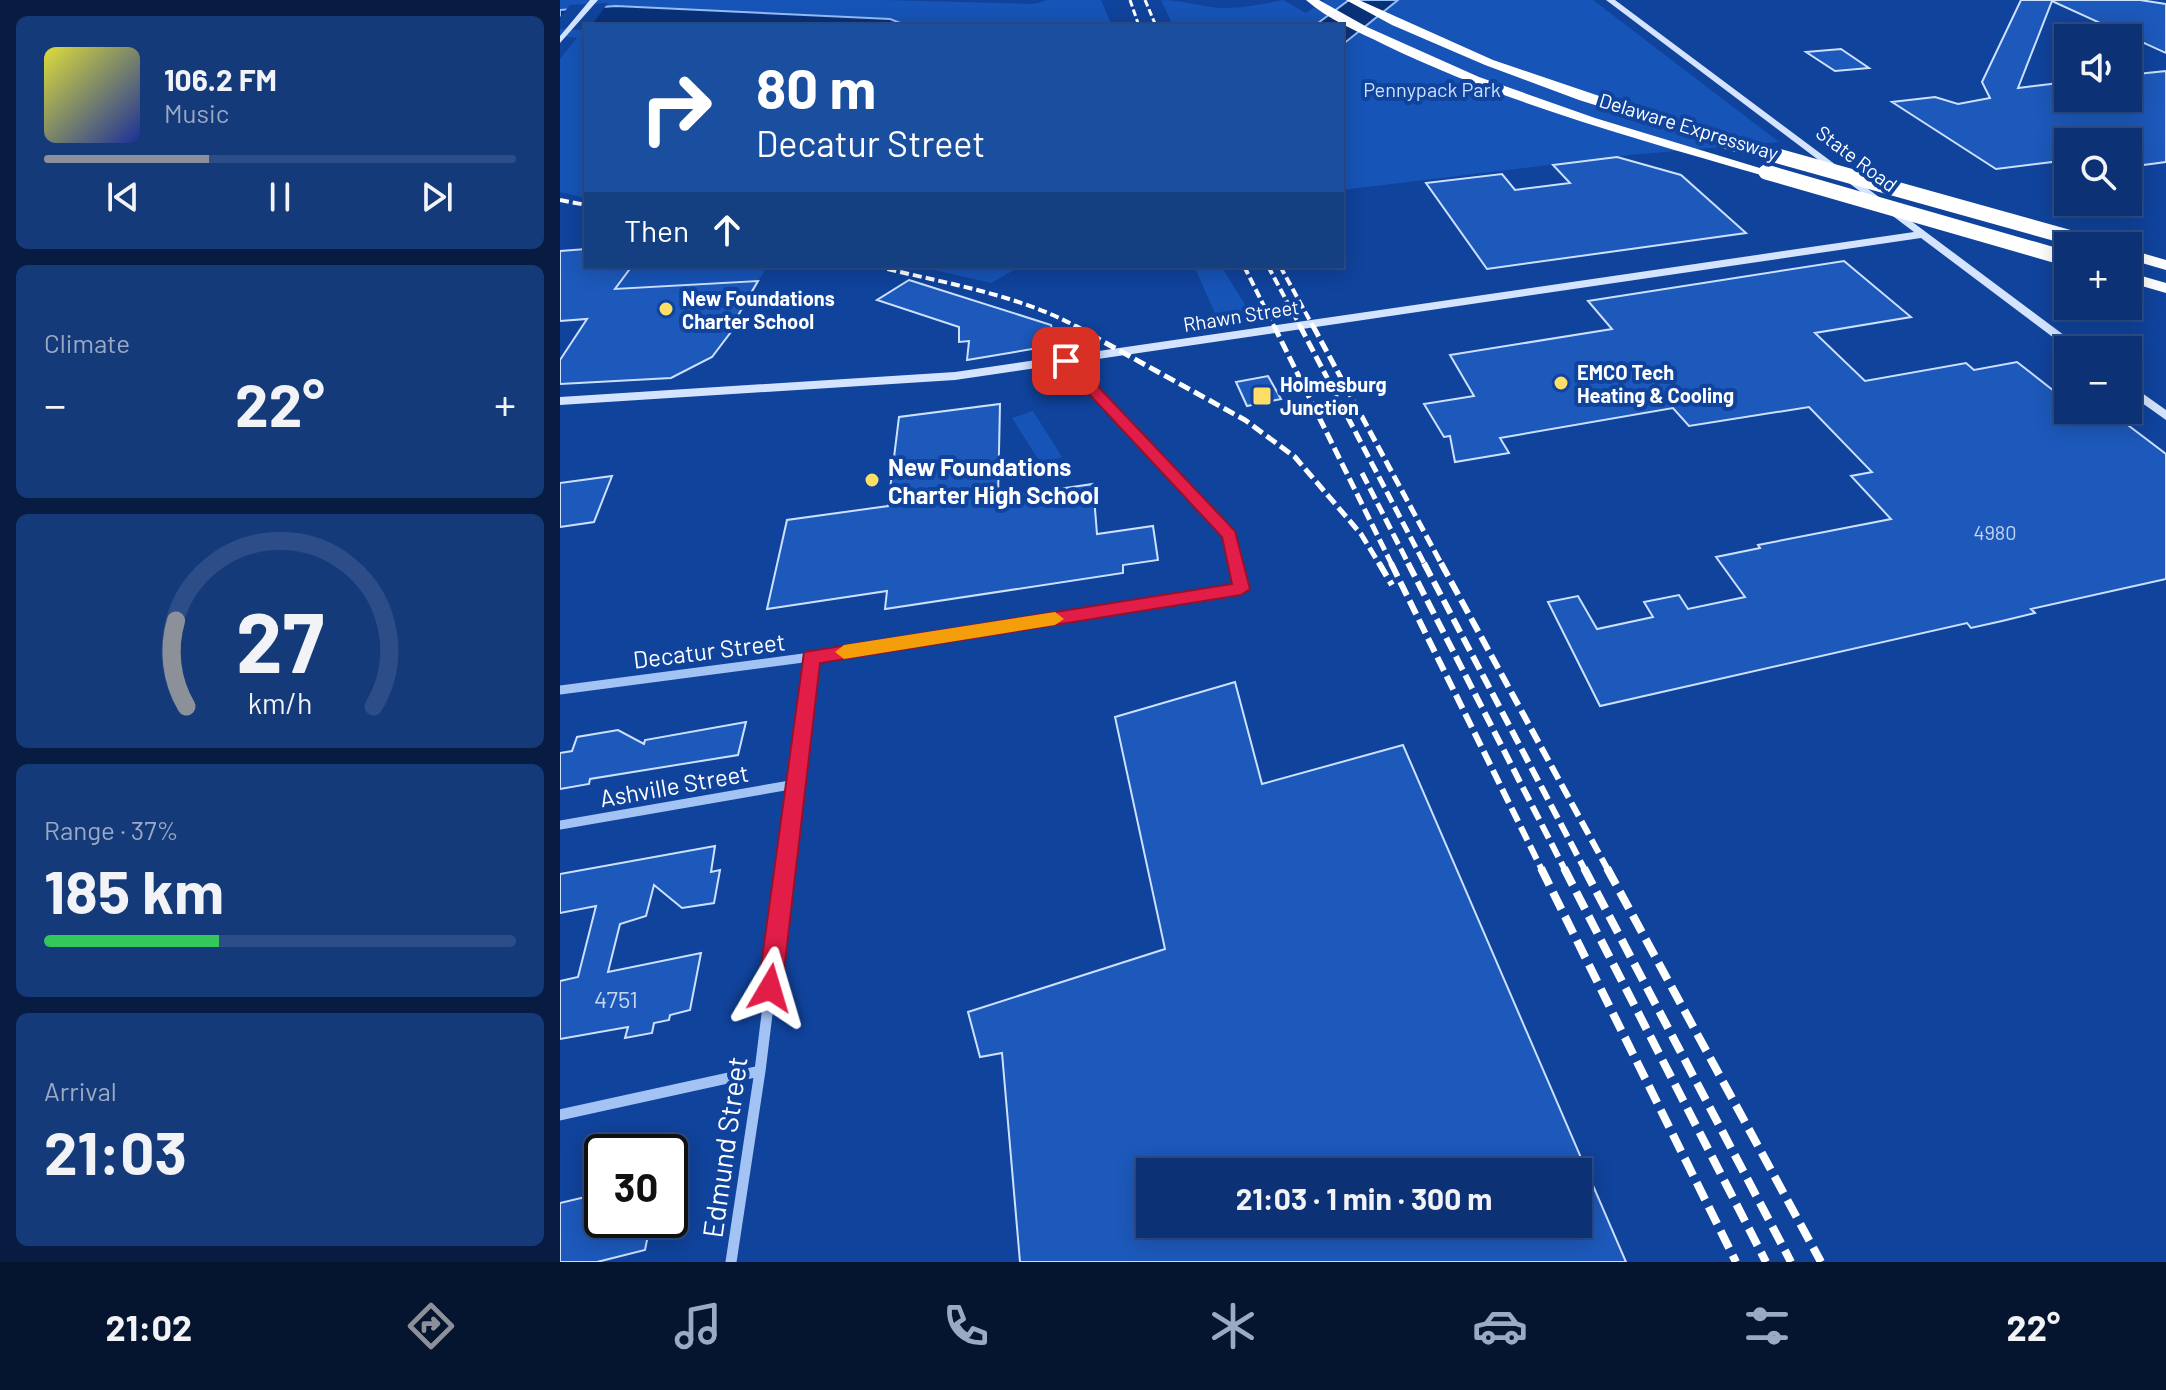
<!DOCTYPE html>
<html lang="en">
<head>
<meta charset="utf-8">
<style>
  :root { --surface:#0c3275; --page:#153a7a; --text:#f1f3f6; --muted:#9aaac5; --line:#2c4d87; --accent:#8c9099 }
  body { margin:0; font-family:Barlow,sans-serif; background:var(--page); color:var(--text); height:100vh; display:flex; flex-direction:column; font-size:30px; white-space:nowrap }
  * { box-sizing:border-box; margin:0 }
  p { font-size:26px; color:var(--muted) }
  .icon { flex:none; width:44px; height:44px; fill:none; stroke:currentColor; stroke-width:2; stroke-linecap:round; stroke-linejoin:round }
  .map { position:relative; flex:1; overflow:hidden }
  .drawer { display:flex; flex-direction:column; gap:16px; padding:16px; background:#071c40; width:560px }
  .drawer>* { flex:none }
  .banner { position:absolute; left:24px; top:24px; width:760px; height:244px; border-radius:0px; box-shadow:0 4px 20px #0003,0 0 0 2px var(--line); background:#1a4fa0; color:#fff; overflow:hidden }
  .fabs { position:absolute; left:1494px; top:24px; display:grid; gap:16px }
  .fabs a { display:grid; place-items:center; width:88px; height:88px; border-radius:0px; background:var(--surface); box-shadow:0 4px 20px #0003,0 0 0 2px var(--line); font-size:40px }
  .speed { position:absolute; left:24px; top:1134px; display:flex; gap:16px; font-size:40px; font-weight:700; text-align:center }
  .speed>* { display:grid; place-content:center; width:104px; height:104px; border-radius:50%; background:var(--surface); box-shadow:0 4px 20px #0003,0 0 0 2px var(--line); line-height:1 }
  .speed .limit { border:4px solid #111; border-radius:12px; background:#fff; color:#111 }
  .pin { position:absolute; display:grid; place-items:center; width:68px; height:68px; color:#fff; margin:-34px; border-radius:16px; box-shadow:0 4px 12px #0006 }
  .me { position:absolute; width:88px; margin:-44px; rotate:7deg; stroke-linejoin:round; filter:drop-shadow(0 0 6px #0008) }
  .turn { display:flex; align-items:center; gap:28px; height:168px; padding:0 40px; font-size:36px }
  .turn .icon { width:104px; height:104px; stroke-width:2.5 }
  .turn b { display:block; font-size:56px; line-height:68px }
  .then { display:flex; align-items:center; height:76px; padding:0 40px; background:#0003; gap:16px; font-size:30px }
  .big { font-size:60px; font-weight:700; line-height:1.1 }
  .drawer .tile { flex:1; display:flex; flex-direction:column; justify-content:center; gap:12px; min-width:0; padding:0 28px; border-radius:12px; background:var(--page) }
  .drawer .dial { align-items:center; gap:0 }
  .dial svg { height:208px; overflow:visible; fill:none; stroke:var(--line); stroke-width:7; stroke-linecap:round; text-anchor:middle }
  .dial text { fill:var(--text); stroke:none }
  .song { display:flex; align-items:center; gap:24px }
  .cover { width:96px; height:96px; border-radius:12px; background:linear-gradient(135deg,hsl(60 70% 55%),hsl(230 70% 35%)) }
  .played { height:8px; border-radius:4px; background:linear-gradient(90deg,var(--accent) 35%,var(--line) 35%) }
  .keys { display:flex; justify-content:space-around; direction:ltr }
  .heat { display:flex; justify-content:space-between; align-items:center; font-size:44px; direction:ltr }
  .charge { height:12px; border-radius:6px; background:linear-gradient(90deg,#34c759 37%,var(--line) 0) }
  .trip { position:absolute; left:576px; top:1158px; width:456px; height:80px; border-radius:0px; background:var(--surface); box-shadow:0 4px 20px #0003,0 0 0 2px var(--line); font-weight:700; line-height:80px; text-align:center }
  .dock { display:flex; height:128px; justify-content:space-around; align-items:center; background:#05142f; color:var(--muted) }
  .dock .icon { width:56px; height:56px }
  .dock .current { color:var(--accent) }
  .dock b { font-size:36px; color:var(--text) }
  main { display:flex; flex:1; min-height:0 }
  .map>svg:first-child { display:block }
</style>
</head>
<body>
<main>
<section class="drawer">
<div class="tile">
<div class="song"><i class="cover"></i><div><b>106.2 FM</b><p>Music</p></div></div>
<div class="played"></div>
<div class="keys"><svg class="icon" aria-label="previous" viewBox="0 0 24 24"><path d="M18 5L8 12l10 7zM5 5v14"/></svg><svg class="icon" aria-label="pause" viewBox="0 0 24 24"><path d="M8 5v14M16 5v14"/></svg><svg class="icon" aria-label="next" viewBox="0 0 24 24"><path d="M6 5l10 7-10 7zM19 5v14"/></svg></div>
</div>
<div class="tile"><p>Climate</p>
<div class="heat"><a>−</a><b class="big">22°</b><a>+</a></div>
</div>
<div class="tile dial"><svg viewBox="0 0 100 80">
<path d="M14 69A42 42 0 1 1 86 69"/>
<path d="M14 69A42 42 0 0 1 10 36" stroke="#8c9099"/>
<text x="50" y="56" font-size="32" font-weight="700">27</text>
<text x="50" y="72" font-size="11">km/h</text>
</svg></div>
<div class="tile"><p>Range · 37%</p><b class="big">185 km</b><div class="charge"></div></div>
<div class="tile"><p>Arrival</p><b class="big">21:03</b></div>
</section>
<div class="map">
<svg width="1606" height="1262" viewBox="0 0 1606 1262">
  <rect width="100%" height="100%" fill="#10439c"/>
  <path fill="#1754b7" d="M0,0H324L474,4L488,0H541L552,26H26V198L0,192V59L17,38L0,36Z
    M601,0C623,0 644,8 666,8C685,8 704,4 723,0L746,13L765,0H1033L1219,142L1070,155L782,190V26H613Z
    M72,266H181L205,271L198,281L55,289Z
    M357,266H461L431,283Z
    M634,266H661L692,316L659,322Z
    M473,411L502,457L481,464L452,418Z"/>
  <path fill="#093178" stroke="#95bdf8" stroke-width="2" d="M789,0H838L782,45V26H754Z
    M56,6L330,19L348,26L0,28V10Z"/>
  <path fill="#10439c" d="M48,3L31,26H26V30L0,29V17L10,5Z"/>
  <path fill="#1d59bb" stroke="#cde0fe" stroke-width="2" fill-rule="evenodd" d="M1461,0H1580L1606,4V53L1492,1L1458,88L1508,82V98H1568V75L1606,71V162L1568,167V142H1508V160L1436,169L1332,102L1375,97L1398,104L1430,98L1422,82Z
    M1281,49L1309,68L1275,71L1246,52Z
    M1057,157L1121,175L1186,233L927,269L866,183L942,174L955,190L1010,183L993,165Z
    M26,249V266H72L55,289L198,281L173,324H177L152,357L111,378L0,384V360L27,319L0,321V251Z
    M1284,261L1351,317L1255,333L1305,381L1406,363L1414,370L1457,362L1508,402V410H1548L1606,454V579L1471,609L1475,613L1442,621L1411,628L1407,623L1040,706L988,602L1018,596L1037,629L1093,617L1084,602L1119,595L1128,609L1185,597L1156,557L1200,548L1198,545L1331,519L1291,476L1312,472L1249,407L1129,426L1113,408L940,438L949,453L895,462L890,436L884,437L864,404L914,396L890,355L1052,329L1028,301Z
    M349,280L491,325L496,345L407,360L409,341L399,342V327L317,300Z
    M708,376L721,399L687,406L676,382Z
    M440,404L438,498L533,484L537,534L593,526L598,560L563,565V573L325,609L327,591L207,609L227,520L328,506L339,417Z
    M52,476L34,522L0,527V483Z
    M675,682L702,784L843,745L1066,1262H460L442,1053L420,1057L408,1012L605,949L555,717ZM590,1172H1018V1224H590Z
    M186,722L178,755L30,779L29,784L0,789V753L12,751L17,737L58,730L84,744L85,740Z
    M155,846L151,872L160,870L154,903L122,908L94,885L86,916L60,924L48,972L141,953L130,1010L110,1015L109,1020L94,1023L92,1033L65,1038L68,1027L0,1039V981L18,977L36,906L0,913V874Z
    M42,1193V1220H91L85,1250L37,1262H0V1203Z"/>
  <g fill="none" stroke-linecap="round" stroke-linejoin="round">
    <path stroke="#a4c3f5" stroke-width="7" d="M506,361L670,535L676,565"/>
    <path stroke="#a4c3f5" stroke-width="9" d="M0,690L251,657L681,589L676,563
      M0,825L236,784
      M225,870L251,657"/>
    <path stroke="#a4c3f5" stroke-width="11" d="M0,1115L200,1071
      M171,1262L200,1071L225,868"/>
    <path fill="#d4e3fe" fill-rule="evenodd" d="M30,0H38L0,43V36Z
      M1046,0H1055L1524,350H1510L1361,238L395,380L0,405V397L395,372L1354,232Z
      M1568,383L1606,410V420L1568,393Z"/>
    <path fill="#fff" fill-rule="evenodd" d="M746,0H759L807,27L919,77L1035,118L1213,172L1206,176L1201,175C1074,138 945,103 825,45C799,32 767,19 746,0Z
      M786,0H799L933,60L1175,142L1163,145L1019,100L925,65L832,25Z
      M1568,249L1606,260V270L1568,259Z
      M1568,272L1606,283V293L1568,282Z"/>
    <path stroke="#fff" stroke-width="3" stroke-dasharray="7 3" stroke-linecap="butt" d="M570,0L579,26
      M585,0L596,26"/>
    <path stroke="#fff" stroke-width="4" stroke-dasharray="9 4" stroke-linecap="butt" d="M0,200L26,205
      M315,266C383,283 458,294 519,328
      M684,266L715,328
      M708,266L741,328
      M720,266L754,328"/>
    <path stroke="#fff" stroke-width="5" stroke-dasharray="12 5" stroke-linecap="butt" d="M515,326L685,420L735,457L801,534L820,565
      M714,326L832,565
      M740,326L865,565
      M753,326L882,565
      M802,473L849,565"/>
    <path stroke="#fff" stroke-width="6" stroke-dasharray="15 6" stroke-linecap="butt" d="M819,563L832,585
      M831,563L982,870
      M848,563L1005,870
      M864,563L1025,870
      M881,563L1048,870"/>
    <path stroke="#fff" stroke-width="8" stroke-dasharray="19 8" stroke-linecap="butt" d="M981,868L1176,1262
      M1004,868L1206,1262
      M1024,868L1231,1262
      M1047,868L1261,1262"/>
    <path stroke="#fff" stroke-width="12" d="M1168,142L1175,144"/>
    <path stroke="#fff" stroke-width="15" d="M1168,142L1540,246
      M1206,172L1508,259"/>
  </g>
  <path fill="#e11d48" stroke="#92132f" stroke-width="2" d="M506,357L511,358L675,531L690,589L681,595L260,663L222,988L218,996L210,1000L202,996L198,988L244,652L672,584L662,537L501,364L499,361Z"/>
  <path fill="#f59e0b" d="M495,612L504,619L495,625L284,659L275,652L284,645Z"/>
  <g fill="#ffde68" stroke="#10439c" stroke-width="3">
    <circle cx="106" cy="309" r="8"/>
    <circle cx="1001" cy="383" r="8"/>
    <rect x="692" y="386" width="20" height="20" rx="4"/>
    <circle cx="312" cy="480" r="8"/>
  </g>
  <g text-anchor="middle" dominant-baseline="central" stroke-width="8" stroke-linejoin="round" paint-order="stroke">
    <g font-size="20" fill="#cde0fe" stroke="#10439c">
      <text x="872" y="89">Pennypack Park</text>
    </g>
    <g font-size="20" fill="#fff" stroke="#10439c">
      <text transform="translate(1129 126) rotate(17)">Delaware Expressway</text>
      <text transform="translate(1297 158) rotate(37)">State Road</text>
      <text transform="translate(681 315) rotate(-9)">Rhawn Street</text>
    </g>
    <g font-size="20" font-weight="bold" fill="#fff" stroke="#10439c" text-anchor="start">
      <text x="122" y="298">New Foundations<tspan x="122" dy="23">Charter School</tspan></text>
      <text x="1017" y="372">EMCO Tech<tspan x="1017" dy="23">Heating &amp; Cooling</tspan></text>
      <text x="720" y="384">Holmesburg<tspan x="720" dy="23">Junction</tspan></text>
    </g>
    <g font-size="20" fill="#c6d6ee">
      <text x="1435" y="532">4980</text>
    </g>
    <g font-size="24" font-weight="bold" fill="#fff" stroke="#10439c" text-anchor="start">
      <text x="328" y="466">New Foundations<tspan x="328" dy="28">Charter High School</tspan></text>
    </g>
    <g font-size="24" fill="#fff" stroke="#10439c">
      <text transform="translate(149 650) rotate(-7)">Decatur Street</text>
      <text transform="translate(114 785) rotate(-10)">Ashville Street</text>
    </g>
    <g font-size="24" fill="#c6d6ee">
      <text x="56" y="998">4751</text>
    </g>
    <g font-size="28" fill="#fff" stroke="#10439c">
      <text transform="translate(164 1147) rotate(-82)">Edmund Street</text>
    </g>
  </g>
</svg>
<div class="fabs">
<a><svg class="icon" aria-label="sound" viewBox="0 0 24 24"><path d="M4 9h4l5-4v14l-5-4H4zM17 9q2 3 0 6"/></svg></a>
<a><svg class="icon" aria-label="search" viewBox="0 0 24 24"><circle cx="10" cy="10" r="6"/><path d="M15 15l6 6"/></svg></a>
<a>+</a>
<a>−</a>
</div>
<div class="speed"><div class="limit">30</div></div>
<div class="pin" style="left:506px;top:361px;background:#d93025"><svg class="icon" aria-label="arrive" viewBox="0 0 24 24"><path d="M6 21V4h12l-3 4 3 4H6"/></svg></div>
<svg class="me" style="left:210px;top:988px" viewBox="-20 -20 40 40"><path d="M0-17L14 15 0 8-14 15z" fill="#e11d48" stroke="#fff" stroke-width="4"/></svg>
<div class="trip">21:03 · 1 min · 300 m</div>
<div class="banner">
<div class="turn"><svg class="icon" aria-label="right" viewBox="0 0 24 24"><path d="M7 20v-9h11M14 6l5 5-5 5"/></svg><div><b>80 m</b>Decatur Street</div></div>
<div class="then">Then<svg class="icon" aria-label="ahead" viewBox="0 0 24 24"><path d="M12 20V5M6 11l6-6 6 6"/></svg></div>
</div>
</div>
</main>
<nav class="dock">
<b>21:02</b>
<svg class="icon current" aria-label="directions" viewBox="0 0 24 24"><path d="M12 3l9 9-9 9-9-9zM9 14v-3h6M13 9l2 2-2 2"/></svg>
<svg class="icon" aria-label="music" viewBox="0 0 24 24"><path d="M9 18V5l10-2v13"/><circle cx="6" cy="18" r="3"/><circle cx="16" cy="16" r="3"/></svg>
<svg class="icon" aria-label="phone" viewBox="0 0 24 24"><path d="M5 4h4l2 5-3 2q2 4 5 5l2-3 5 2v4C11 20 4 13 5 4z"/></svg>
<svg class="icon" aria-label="climate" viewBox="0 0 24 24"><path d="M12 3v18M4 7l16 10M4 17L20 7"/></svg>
<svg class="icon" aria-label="car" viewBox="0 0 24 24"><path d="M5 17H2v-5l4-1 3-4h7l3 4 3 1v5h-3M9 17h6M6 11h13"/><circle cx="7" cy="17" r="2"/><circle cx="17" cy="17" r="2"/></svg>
<svg class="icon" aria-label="filters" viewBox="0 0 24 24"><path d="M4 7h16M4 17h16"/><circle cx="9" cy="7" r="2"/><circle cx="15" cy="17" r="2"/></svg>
<b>22°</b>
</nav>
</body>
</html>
